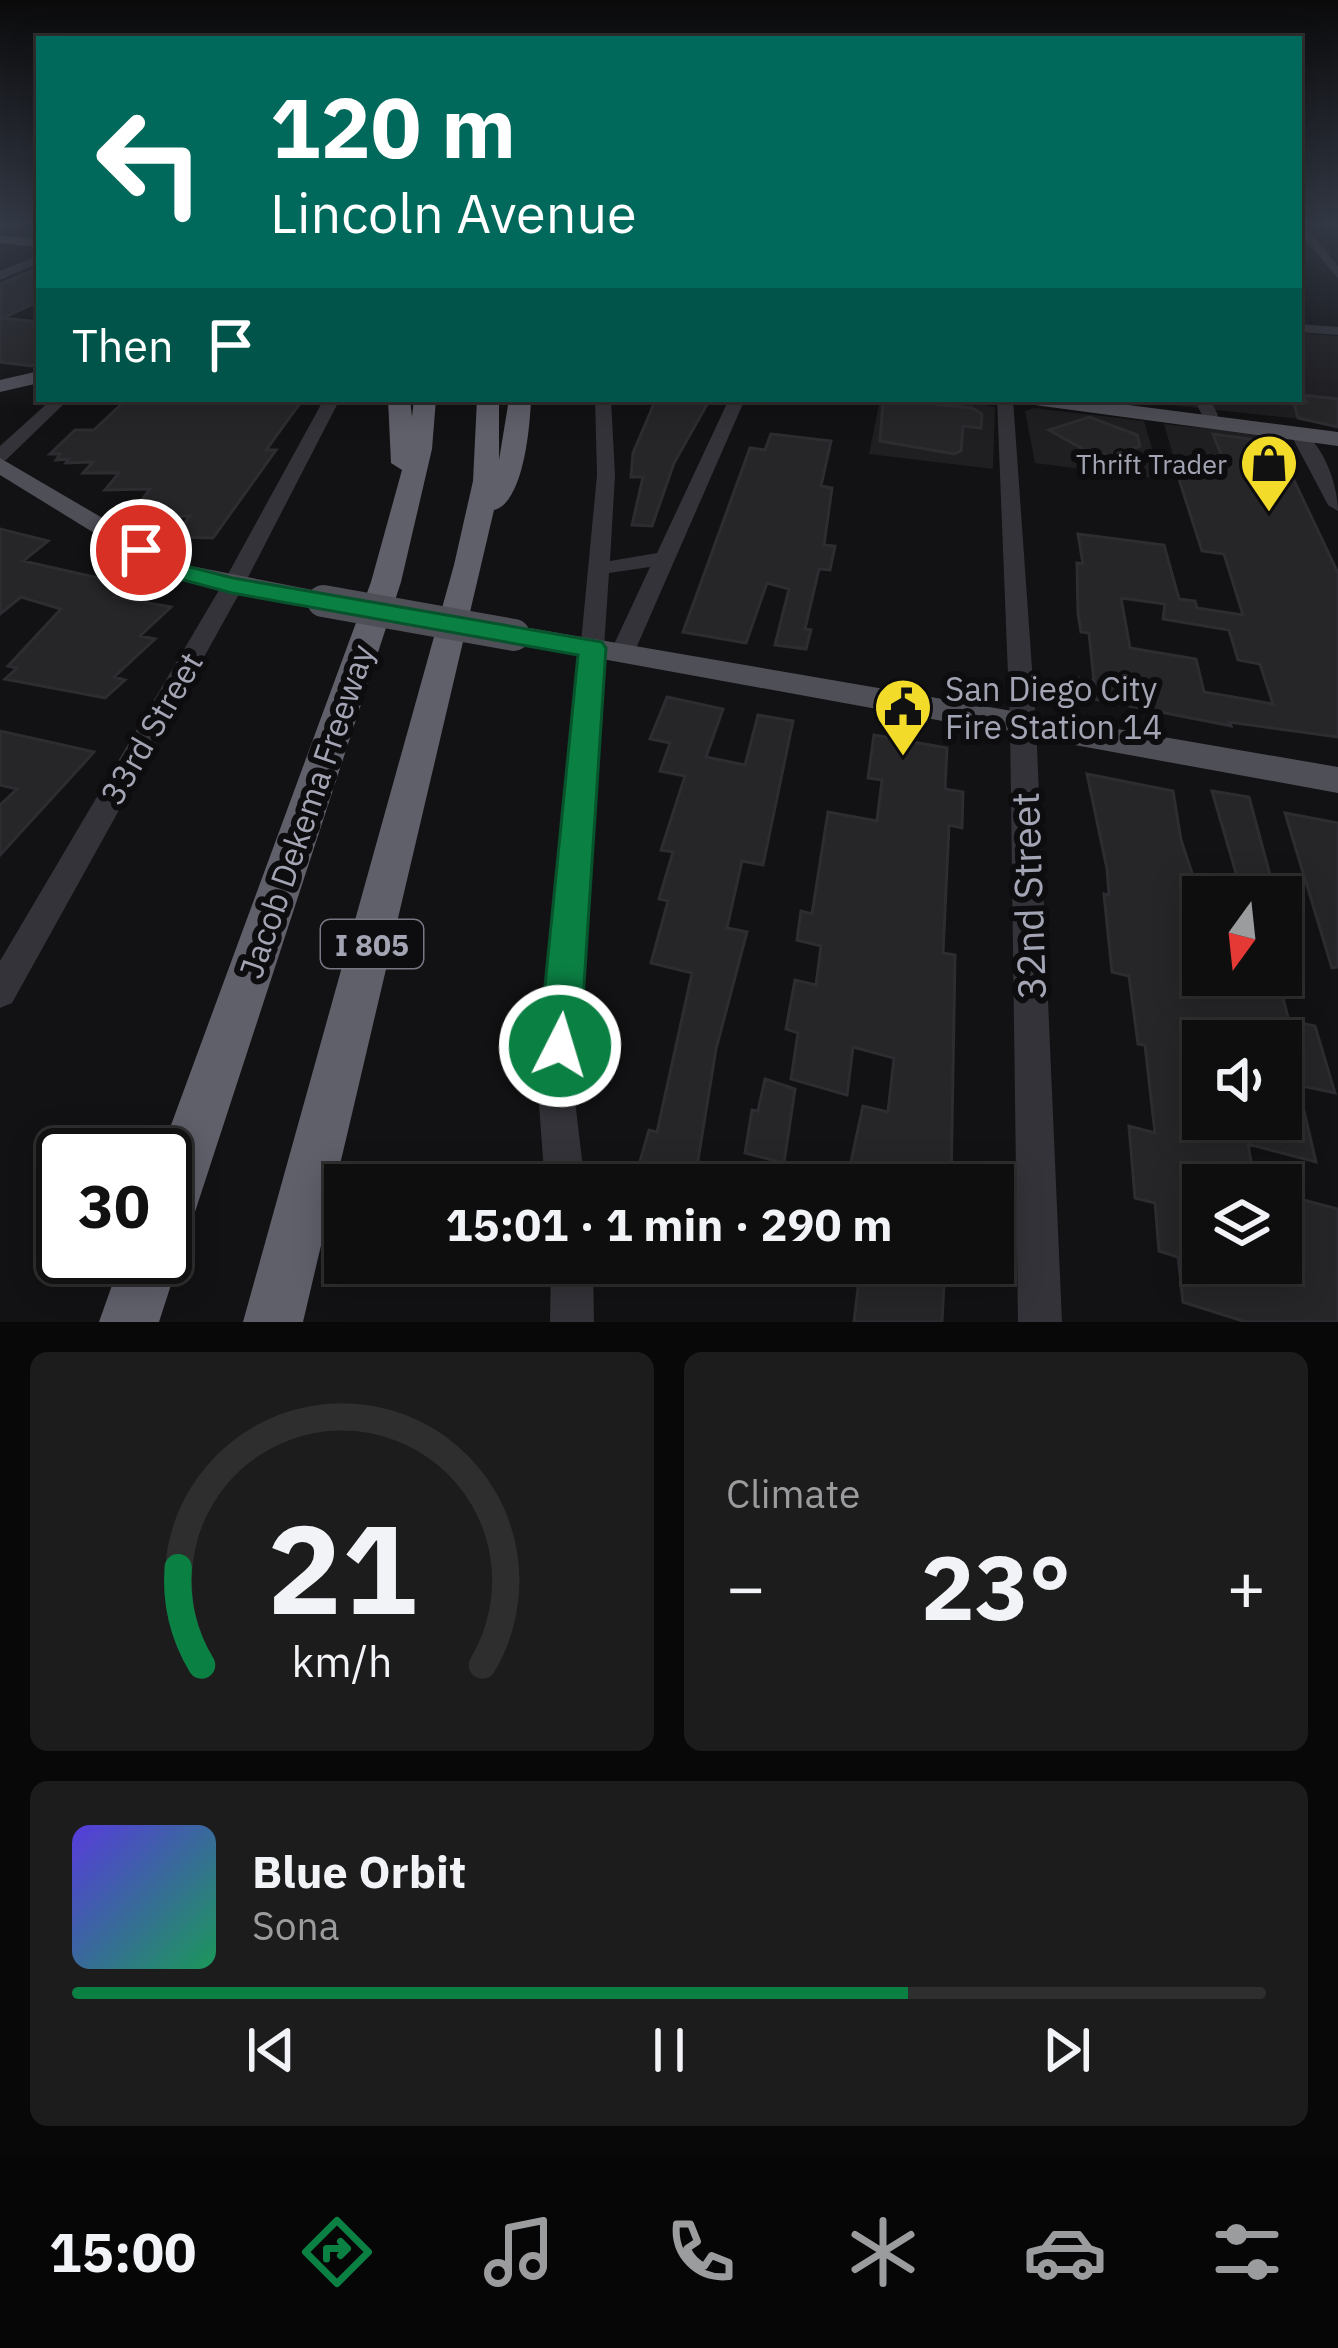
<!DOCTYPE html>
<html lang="en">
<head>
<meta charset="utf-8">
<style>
  :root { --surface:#0e0e0f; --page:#1c1c1d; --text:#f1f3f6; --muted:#9b9c9e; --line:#2e2e2f; --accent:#0b8043 }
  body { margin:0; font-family:"IBM Plex Sans",sans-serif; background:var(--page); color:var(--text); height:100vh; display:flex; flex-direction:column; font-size:45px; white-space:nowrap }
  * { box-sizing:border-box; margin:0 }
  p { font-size:39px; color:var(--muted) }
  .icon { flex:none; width:66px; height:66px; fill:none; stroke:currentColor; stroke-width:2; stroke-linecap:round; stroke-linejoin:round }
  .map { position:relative; height:1322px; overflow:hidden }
  .details { display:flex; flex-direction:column; gap:30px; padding:30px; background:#080808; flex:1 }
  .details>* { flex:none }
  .banner { position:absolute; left:36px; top:36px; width:1266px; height:366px; border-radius:0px; box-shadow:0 6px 30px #0003,0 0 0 3px var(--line); background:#00695c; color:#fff; overflow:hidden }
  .needle { width:78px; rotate:195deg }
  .buttons { position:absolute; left:1182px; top:876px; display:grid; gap:24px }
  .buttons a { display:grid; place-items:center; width:120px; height:120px; border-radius:0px; background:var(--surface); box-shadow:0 6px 30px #0003,0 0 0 3px var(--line); font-size:60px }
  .speed { position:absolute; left:36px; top:1128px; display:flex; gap:24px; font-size:60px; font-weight:700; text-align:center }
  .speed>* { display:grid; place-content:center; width:156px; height:156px; border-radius:50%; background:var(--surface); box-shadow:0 6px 30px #0003,0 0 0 3px var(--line); line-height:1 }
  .speed .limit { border:6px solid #111; border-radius:18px; background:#fff; color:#111 }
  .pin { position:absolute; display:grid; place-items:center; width:102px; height:102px; color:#fff; margin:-51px; border:6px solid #fff; border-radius:50%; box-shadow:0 3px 12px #0007 }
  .me { position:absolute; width:132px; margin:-66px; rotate:5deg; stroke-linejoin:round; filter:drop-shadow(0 0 9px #0008) }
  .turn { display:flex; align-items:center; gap:42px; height:252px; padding:0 36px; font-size:54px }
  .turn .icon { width:156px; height:156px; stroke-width:2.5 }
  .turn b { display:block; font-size:84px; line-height:102px }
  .then { display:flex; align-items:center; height:114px; padding:0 36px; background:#0003; gap:24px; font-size:45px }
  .big { font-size:90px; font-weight:800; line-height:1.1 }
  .details .tile { flex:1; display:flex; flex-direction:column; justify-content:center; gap:18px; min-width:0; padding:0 42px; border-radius:18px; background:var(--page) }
  .details .dial { align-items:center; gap:0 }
  .dial svg { height:312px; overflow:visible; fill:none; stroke:var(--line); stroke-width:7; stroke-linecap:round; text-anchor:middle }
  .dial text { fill:var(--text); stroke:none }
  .song { display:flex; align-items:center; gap:36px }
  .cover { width:144px; height:144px; border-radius:18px; background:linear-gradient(135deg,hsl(250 70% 55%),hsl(150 70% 35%)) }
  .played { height:12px; border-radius:6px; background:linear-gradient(90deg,var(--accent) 70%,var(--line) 70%) }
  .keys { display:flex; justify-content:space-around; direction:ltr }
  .heat { display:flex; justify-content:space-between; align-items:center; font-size:66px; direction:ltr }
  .details .tiles { flex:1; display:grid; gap:30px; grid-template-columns:1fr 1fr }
  .tile:last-child { grid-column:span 2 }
  .trip { position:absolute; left:324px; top:1164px; width:690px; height:120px; border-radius:0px; background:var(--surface); box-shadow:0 6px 30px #0003,0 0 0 3px var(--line); font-weight:800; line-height:120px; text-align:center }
  .dock { display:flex; height:192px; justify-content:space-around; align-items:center; background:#060606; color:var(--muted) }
  .dock .icon { width:84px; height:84px }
  .dock .selected { color:var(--accent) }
  .dock b { font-size:54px; color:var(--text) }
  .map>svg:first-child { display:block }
</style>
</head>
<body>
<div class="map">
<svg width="1338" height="1322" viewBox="0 0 1338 1322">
  <rect width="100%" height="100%" fill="#121214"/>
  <path fill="#1f1e21" d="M1299,333L1338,336V423L1115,399H1299Z
    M880,399H951L995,407L993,469L869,454Z
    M1034,408L1144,421L1161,479L1035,463L1025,411Z
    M1164,424L1280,436L1296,470L1173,455Z"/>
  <path fill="#262528" stroke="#2d2c30" stroke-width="3" fill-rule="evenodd" d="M39,268V301L3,318L39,322V362L31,366L0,362V284Z
    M1303,395L1338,399V427L1298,418L1293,400L1307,402Z
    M127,399H303L266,450H276L213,538L174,537L190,516L150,517L157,508H136L150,489L105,490L119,473H83L93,462L66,463L69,459L56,460L60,454H50L75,430H94Z
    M656,399H710L674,463L652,526L632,525L643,477H631L633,453Z
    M894,400L972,408L982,414L981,428L963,426L961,451L954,454L880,441L883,402Z
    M1089,417L1137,435L1140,446L1117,456L1092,454L1049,430Z
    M771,434L831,441L821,486L832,488L824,545L835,546L830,570L819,569L805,629L811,630L806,649L775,645L789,589L767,583L746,643L683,632L750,448L765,450Z
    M1213,434L1264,441L1280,470L1290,472L1338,573V737L1229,722L1231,726L1079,696L1078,678L1094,681L1089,633L1081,632L1078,613L1077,563L1083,564L1078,534L1164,545L1179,599L1195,601L1197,608L1243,615L1224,554L1202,551L1172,457L1225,464ZM1121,598L1165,604L1163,619L1229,630L1238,660L1260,664L1273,704L1204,692L1196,659L1130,648Z
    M0,529L48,541L23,561L130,585L114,597L171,607L140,636L155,639L114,677L125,680L105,698L5,679L17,668L8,666L61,609L21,597L0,614Z
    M667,697L723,709L706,757L745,765L758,715L793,721L763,865L742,861L727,928L747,932L716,1049L694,1185H667L636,1175L649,1130L657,1132L692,973L651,963L668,901L659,899L673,852L661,850L685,776L660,771L670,743L650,739Z
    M0,731L94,752L0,855V805L17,789L0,785Z
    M874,735L947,748L945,789L963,792L962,828L949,825L943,953L955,955L951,1185H846L863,1106L888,1112L894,1058L853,1047L847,1095L791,1079L798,1033L786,1029L795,980L816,985L821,946L797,940L801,911L812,914L828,812L877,821L882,780L868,778Z
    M1087,774L1173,791L1181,840L1195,882L1203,883V975H1277L1289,1021L1315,1026L1335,1093L1288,1083L1281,1041H1203V1119H1281V1089L1300,1094L1316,1162L1248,1144L1255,1185H1203V1263H1248L1282,1273L1281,1194L1338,1209V1322H1246L1183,1302L1178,1257L1159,1251L1155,1203L1135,1198L1129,1126L1155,1133L1145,1045L1138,1044L1129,976L1112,972L1104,894L1109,895L1107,869Z
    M1212,791L1249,797L1276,897H1243Z
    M1285,813L1338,823V967L1332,968Z
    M765,1079L795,1089L784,1163L745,1153L752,1110L758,1111Z
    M861,1263L944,1283L942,1322H854Z"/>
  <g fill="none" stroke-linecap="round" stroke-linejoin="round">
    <path fill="#333339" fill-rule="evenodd" d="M1299,225H1304L1338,266V278L1299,233Z
      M39,255V263L0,280V271Z
      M1299,324L1338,327V335L1299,332Z
      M52,399H69L6,460L0,461V446Z
      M324,399H340L244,585L12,1003L0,1008V961L222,585Z
      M595,399H611L615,475L610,561L657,553L729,399H745L634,653L622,661L610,653L650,567L609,573L574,1092L585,1185H545L538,1092L597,475Z
      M997,399H1013L1036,725L1062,1322H1018L1010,725Z
      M1194,399H1210L1218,415L1216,419H1204Z
      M1300,430C1323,443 1338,485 1338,511L1328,505L1291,435Z
      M551,1263H593L594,1322H550Z"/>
    <path fill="#4f4f58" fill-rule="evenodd" d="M0,235L39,239V247L0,243Z
      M39,371V383L0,392V380Z
      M1025,399H1082L1338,432V446L1035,405Z
      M0,458L181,564L323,592L337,601L323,610L164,576L0,475Z
      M530,628L1338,767V793L520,644L515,637Z"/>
    <path fill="#5f606a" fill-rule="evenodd" d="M388,399H410L412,417L414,399H436L432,449L401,582L193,1218L185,1238L174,1242L180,1257L159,1322H99L122,1257H165V1155H160L371,582L402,470L391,463Z
      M477,399H499V460L509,399H531C530,426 524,502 494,510L303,1322H243L454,565L473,481Z"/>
    <path stroke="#4f4f58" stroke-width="32" d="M323,601L514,635"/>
  </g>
  <linearGradient id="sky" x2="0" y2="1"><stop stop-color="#0a0a0b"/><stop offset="0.55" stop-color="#333945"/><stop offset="1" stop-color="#333945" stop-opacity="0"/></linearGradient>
  <rect width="1338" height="410" fill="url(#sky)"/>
  <path fill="#0b8043" stroke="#07532c" stroke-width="3" d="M141,543L182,565L233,578L602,642L606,648L580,1046L574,1060L560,1066L545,1060L539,1046L578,655L232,593L165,575L132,556V545Z"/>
  <defs>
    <symbol id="shop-pin" viewBox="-11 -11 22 30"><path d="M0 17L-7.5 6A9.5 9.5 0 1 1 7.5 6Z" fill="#f3db2a" stroke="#0d0d0f"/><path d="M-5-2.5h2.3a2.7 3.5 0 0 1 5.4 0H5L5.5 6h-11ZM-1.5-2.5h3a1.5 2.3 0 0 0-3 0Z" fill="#111"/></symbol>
    <symbol id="civic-pin" viewBox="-11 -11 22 30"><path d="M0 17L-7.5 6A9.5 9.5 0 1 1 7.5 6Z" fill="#f3db2a" stroke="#0d0d0f"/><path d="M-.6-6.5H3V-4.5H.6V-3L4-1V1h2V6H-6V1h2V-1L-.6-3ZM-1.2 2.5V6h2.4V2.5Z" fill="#111"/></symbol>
  </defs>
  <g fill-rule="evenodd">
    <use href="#shop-pin" x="1236" y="430" width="66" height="90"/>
    <use href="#civic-pin" x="870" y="674" width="66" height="90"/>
  </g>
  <g text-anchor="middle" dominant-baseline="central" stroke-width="12" stroke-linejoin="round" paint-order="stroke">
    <g font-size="27" fill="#a3a5b4" stroke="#0d0d0f" text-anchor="end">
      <text x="1227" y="463">Thrift Trader</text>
    </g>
    <rect fill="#0d0d0f" stroke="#767782" stroke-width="3" x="321" y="920" width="102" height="48" rx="9"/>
    <g font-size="30" font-weight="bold" fill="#a3a5b4">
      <text x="372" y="944">I 805</text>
    </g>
    <g font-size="33" fill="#a3a5b4" stroke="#0d0d0f" text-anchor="start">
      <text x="945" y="688">San Diego City<tspan x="945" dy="38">Fire Station 14</tspan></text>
    </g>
    <g font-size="33" fill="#a3a5b4" stroke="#0d0d0f">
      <text transform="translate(151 728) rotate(-60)">33rd Street</text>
      <text transform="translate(306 811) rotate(-71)">Jacob Dekema Freeway</text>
    </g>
    <g font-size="39" fill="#a3a5b4" stroke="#0d0d0f">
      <text transform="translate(1028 896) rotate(-92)">32nd Street</text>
    </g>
  </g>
</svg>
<div class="buttons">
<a><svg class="needle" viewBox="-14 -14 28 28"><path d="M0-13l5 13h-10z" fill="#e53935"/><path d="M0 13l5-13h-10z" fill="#9b9c9e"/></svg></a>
<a><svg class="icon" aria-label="sound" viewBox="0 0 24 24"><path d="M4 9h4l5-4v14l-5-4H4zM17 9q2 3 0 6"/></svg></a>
<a><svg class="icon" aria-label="layers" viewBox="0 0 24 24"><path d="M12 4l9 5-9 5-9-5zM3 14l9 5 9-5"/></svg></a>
</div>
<div class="speed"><div class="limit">30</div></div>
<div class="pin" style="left:141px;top:550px;background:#d93025"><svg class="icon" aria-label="arrive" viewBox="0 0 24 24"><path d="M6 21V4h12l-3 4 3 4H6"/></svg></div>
<svg class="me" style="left:560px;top:1046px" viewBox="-20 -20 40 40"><circle r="17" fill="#0b8043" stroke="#fff" stroke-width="3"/><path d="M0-11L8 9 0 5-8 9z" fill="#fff"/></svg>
<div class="trip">15:01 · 1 min · 290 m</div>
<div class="banner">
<div class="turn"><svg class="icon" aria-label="left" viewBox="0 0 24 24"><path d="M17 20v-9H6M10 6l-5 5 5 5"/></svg><div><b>120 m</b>Lincoln Avenue</div></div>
<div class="then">Then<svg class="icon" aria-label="arrive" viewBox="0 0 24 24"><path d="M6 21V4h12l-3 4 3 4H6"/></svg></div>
</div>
</div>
<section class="details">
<div class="tiles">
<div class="tile dial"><svg viewBox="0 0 100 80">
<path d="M14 69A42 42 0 1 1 86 69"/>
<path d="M14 69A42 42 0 0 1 8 44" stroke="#0b8043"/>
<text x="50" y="56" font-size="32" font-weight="700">21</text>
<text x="50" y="72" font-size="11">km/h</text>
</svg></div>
<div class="tile"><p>Climate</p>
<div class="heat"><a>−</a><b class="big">23°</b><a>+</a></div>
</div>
<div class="tile">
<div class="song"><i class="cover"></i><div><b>Blue Orbit</b><p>Sona</p></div></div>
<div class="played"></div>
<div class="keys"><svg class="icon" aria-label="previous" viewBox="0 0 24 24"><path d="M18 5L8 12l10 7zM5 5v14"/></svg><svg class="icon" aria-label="pause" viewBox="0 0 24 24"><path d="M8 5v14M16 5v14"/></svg><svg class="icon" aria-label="next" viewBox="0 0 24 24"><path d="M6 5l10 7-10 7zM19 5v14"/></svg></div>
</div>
</div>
</section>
<nav class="dock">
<b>15:00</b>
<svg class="icon selected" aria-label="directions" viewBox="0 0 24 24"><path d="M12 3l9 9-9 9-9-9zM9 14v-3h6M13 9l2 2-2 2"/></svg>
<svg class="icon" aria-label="music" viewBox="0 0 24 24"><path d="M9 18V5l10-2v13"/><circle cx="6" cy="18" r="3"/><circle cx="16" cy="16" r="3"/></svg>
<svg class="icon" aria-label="phone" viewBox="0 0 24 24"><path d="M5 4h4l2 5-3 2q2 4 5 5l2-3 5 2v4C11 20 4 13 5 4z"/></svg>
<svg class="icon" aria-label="climate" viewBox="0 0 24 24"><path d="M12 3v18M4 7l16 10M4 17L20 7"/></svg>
<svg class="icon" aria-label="car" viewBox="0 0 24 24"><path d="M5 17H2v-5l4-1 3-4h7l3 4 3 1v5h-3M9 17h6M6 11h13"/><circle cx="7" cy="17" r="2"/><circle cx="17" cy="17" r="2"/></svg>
<svg class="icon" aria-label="filters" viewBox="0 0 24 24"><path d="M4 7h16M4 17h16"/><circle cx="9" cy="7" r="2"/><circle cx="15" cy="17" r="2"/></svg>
</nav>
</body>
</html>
